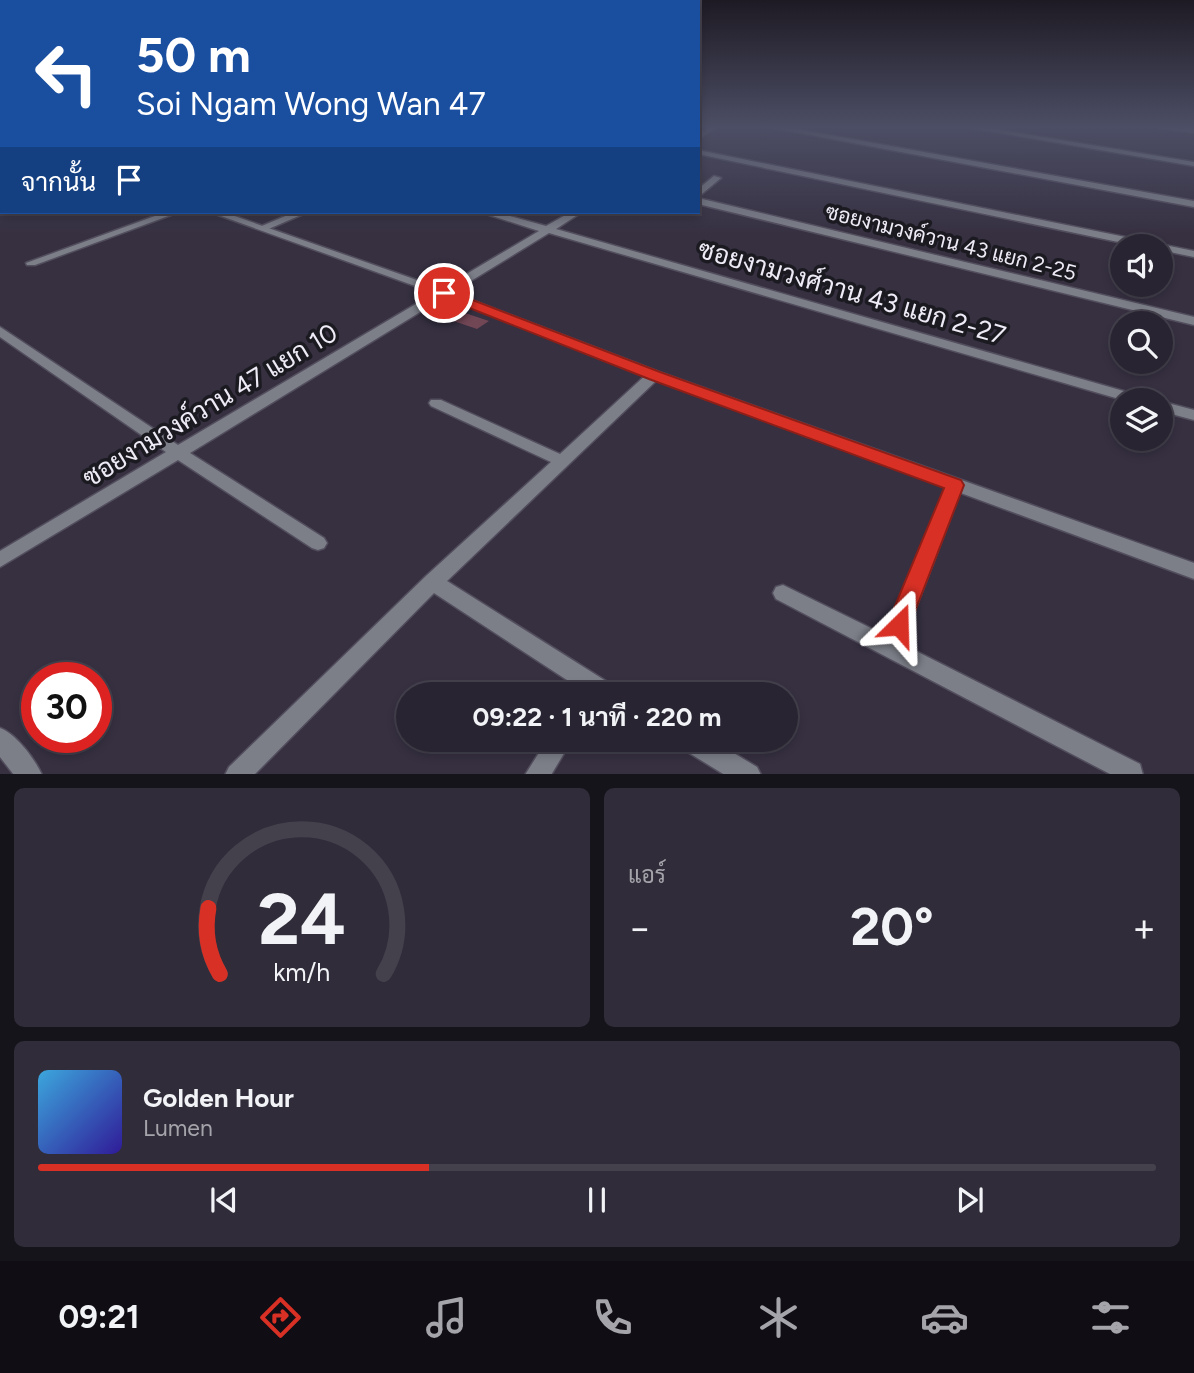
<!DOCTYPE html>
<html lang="th">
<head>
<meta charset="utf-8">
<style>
  :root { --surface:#282431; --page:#302c39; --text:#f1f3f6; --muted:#a5a4ab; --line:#44414d; --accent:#d93025 }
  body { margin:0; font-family:Figtree,Sarabun,sans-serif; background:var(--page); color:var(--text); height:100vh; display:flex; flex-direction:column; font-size:26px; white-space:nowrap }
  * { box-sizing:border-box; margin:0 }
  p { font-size:23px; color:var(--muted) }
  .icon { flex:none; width:38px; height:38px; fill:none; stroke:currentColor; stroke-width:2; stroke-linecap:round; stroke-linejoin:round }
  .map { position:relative; height:774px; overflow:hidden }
  .side { display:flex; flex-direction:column; gap:14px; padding:14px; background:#16141b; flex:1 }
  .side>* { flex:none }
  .guide { position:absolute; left:0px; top:0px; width:700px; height:214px; box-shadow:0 4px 10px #0003,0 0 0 2px var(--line); background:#1a4fa0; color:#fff; overflow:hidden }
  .fabs { position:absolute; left:1110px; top:234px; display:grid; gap:14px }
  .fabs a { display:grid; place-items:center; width:63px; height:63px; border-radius:50%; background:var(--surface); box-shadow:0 4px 10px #0003,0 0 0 2px var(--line); font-size:35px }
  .speed { position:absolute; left:21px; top:662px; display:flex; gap:14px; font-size:35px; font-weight:700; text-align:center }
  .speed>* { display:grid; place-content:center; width:91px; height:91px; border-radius:50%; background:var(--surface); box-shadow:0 4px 10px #0003,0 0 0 2px var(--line); line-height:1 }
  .speed .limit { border:10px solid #d22; background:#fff; color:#111 }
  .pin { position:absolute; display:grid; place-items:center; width:60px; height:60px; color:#fff; margin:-30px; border:4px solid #fff; border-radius:50%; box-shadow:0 2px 7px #0007 }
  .me { position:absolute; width:77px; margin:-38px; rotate:22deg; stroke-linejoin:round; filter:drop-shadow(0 0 5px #0008) }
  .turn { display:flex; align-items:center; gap:24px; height:147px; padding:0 21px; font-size:32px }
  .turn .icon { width:91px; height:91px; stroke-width:2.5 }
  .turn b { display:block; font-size:49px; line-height:60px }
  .then { display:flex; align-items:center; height:66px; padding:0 21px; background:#0003; gap:14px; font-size:26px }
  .big { font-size:52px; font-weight:700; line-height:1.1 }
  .side .widget { flex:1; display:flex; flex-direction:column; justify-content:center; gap:10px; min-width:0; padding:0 24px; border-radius:10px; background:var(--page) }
  .side .dial { align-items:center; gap:0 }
  .dial svg { height:182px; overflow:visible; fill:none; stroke:var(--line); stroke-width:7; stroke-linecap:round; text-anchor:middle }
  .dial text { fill:var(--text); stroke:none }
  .song { display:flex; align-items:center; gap:21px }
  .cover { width:84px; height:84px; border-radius:10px; background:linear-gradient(135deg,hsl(200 70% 55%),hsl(250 70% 35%)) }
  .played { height:7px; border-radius:4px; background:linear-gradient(90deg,var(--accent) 35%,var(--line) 35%) }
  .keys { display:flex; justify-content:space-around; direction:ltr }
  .heat { display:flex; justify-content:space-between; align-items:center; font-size:38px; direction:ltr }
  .side .tiles { flex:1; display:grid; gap:14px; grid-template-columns:1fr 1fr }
  .widget:last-child { grid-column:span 2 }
  .trip { position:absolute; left:396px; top:682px; width:402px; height:70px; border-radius:35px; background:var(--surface); box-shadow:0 4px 10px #0003,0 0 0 2px var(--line); font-weight:700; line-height:70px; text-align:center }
  .menu { display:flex; height:112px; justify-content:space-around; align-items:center; background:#100e14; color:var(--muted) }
  .menu .icon { width:49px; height:49px }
  .menu .on { color:var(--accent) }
  .menu b { font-size:32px; color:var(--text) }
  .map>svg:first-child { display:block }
</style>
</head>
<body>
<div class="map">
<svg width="1194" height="775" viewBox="0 0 1194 775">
  <rect width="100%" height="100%" fill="#363041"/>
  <path fill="#714655" d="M438,307H447L489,321L477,329L430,313Z"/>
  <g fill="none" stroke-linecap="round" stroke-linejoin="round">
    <defs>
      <path id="minor" d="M710,126H719L698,139V134Z
        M763,126H780L1194,201V207Z
        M959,126H977L1194,162V166Z
        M1156,126L1194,129V133L1159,128Z
        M698,150L1194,251V257L1160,250V247H1142L698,154Z
        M2,171V177L0,178V172Z
        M714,176L721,178L698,197V189Z
        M698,198L1194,317V325L698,204Z
        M2,203V209L0,210V204Z
        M166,212H179L35,265H27L26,263Z
        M295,212H308L266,230L257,228Z
        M480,212H495L546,226L571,212H582L556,229L1148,398L1150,401H1126L549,233L190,453L324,538L327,543L324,548L318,550L312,548L178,460L0,567V551L166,452L0,337V327L178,445L539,231Z
        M654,371L661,375L659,378L447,581L617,688L620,695H590L434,593L254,775H225L229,767L426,576L551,462L431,406L429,403L431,400H441L560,454L649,372Z
        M1160,401L1194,410V420L1160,411Z
        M955,479L961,481L963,485L902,644L1140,764L1143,775H1112L776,599L773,593L776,587L783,585L885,635L947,485L949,481Z
        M0,728C16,734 35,759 42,775H14L0,757Z
        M547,740H572L551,775H525Z
        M678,740H712L757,767L761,775H725L681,748Z"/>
      <path id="tertiary" d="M0,134H2V139H0Z
        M210,212H223L448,291L659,372L1194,563V579L649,378L440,295Z"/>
    </defs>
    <use href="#minor" stroke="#534e5e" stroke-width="3"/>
    <use href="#tertiary" stroke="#534e5e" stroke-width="3"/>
    <use href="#minor" fill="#7c7f88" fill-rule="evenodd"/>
    <use href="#tertiary" fill="#7c7f88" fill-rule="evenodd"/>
  </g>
  <linearGradient id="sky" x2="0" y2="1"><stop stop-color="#1e1a24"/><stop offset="0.54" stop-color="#4c4e65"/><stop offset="1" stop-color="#4c4e65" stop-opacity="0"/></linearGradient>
  <rect width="1194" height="235" fill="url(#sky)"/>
  <path fill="#d93025" stroke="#8d1f18" stroke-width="2" d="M444,289L660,372L961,480L964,485L907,632L899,635L891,632L887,625L944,488L649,379L439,296L438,293Z"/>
  <g text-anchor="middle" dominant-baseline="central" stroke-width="7" stroke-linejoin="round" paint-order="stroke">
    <g font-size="21" fill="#eeebf6" stroke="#1c1a21">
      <text transform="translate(951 242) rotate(14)">ซอยงามวงค์วาน 43 แยก 2-25</text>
    </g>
    <g font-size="26" fill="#eeebf6" stroke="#1c1a21">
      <text transform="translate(852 292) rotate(16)">ซอยงามวงศ์วาน 43 แยก 2-27</text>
      <text transform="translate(210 405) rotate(-31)">ซอยงามวงค์วาน 47 แยก 10</text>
    </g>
  </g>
</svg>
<div class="fabs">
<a><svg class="icon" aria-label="sound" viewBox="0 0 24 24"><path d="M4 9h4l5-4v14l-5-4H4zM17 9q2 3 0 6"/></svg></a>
<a><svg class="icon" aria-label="search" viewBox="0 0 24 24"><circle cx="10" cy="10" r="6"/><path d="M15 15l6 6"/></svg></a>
<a><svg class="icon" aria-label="layers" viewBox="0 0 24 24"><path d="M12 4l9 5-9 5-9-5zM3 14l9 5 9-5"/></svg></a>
</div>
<div class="speed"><div class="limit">30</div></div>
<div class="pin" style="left:444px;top:293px;background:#d93025"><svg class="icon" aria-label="arrive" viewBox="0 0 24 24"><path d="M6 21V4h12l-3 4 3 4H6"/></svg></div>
<svg class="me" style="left:899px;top:625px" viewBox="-20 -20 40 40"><path d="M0-17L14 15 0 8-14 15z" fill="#d93025" stroke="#fff" stroke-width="4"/></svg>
<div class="trip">09:22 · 1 นาที · 220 m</div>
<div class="guide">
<div class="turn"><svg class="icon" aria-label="left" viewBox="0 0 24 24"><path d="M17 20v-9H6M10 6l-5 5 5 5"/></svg><div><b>50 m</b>Soi Ngam Wong Wan 47</div></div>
<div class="then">จากนั้น<svg class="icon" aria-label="arrive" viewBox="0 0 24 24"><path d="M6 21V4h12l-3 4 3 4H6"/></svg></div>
</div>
</div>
<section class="side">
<div class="tiles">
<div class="widget dial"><svg viewBox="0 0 100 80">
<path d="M14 69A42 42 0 1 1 86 69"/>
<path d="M14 69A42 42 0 0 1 9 40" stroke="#d93025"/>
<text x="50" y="56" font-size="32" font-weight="700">24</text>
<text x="50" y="72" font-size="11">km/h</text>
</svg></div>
<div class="widget"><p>แอร์</p>
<div class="heat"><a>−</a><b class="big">20°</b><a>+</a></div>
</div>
<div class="widget">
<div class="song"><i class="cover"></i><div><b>Golden Hour</b><p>Lumen</p></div></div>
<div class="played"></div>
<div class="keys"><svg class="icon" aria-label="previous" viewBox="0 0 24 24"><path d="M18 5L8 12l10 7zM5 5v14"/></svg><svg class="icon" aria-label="pause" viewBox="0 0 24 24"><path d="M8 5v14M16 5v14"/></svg><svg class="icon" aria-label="next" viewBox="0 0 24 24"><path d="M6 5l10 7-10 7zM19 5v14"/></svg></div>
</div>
</div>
</section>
<nav class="menu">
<b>09:21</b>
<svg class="icon on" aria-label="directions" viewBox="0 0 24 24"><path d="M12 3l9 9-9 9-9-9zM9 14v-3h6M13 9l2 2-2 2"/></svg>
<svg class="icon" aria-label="music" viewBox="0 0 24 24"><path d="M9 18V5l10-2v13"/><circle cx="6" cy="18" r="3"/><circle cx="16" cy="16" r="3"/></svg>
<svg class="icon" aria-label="phone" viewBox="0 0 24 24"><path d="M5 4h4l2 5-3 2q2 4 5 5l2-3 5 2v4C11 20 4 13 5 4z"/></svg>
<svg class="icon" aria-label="climate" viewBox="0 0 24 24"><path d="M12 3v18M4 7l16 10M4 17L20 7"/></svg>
<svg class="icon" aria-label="car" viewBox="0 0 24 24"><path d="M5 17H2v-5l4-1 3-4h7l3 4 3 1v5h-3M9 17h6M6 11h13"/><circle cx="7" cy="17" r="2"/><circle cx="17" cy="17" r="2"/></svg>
<svg class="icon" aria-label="filters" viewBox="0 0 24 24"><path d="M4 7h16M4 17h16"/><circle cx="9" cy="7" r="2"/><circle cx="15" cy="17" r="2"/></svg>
</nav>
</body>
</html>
